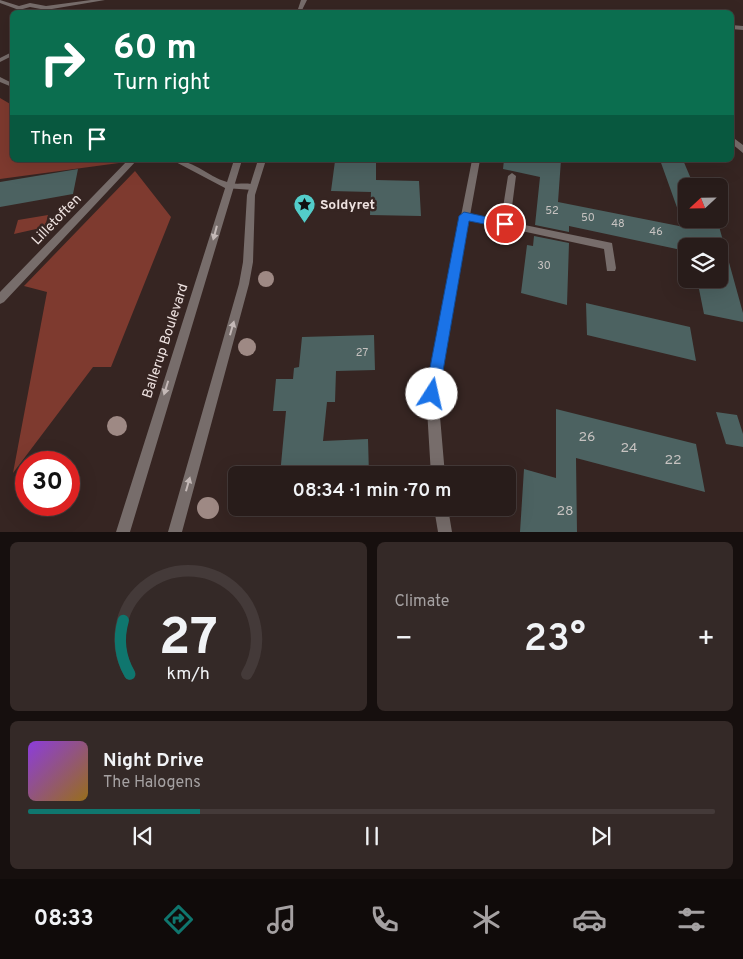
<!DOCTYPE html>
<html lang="en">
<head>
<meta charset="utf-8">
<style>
  :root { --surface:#281c1a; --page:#342927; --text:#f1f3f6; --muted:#a5a1a2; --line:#443a39; --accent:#0f766e }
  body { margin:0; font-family:Overpass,sans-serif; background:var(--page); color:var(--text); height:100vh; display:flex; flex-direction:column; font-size:19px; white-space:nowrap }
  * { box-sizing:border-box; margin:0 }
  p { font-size:16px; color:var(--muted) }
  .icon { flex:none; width:28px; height:28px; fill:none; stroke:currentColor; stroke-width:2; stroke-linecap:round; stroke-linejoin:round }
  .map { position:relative; height:532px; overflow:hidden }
  .details { display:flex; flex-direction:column; gap:10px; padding:10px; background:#160f0e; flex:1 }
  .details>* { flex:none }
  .banner { position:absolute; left:10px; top:10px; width:724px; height:152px; border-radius:8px; box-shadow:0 5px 20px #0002,0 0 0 1px var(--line); background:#0b6e4f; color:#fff; overflow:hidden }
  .needle { width:32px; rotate:248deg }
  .tools { position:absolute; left:678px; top:178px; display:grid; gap:10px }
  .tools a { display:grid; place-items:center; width:50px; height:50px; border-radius:8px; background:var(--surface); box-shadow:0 5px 20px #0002,0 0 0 1px var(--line); font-size:25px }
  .speed { position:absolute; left:15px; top:451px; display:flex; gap:10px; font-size:25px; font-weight:700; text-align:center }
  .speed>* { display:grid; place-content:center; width:65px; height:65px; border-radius:50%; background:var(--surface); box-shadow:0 5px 20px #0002,0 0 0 1px var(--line); line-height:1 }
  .speed .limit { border:8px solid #d22; background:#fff; color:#111 }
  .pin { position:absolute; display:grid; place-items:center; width:42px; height:42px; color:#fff; margin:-21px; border:2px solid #fff; border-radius:50%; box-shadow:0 1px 5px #0007 }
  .me { position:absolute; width:55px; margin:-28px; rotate:10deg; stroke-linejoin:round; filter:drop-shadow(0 0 4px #0008) }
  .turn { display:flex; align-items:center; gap:18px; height:105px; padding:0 20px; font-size:22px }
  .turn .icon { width:65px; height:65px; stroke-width:2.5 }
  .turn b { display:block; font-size:35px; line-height:42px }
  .then { display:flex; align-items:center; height:48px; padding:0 20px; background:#0003; gap:10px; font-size:19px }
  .big { font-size:38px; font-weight:600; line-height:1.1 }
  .details .widget { flex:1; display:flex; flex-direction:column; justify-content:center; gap:8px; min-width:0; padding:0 18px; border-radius:8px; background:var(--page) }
  .details .dial { align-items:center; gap:0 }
  .dial svg { height:130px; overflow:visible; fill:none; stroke:var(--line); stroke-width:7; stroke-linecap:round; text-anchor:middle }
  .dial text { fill:var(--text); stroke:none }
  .song { display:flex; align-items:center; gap:15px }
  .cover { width:60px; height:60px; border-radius:8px; background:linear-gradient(135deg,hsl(270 70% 55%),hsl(40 70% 35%)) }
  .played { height:5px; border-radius:2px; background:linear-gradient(90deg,var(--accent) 25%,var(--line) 25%) }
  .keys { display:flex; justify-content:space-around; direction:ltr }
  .heat { display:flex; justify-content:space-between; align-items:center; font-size:28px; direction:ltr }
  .details .tiles { flex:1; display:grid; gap:10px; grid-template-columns:1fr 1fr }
  .widget:last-child { grid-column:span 2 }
  .trip { position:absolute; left:228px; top:466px; width:288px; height:50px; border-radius:8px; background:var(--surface); box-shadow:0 5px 20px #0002,0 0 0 1px var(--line); font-weight:600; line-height:50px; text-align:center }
  .dock { display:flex; height:80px; justify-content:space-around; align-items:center; background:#100b0a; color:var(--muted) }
  .dock .icon { width:35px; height:35px }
  .dock .selected { color:var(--accent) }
  .dock b { font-size:22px; color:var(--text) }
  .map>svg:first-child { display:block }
</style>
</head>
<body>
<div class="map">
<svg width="743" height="532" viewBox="0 0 743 532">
  <rect width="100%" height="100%" fill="#362522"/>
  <path fill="#7e3a2f" d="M0,98L12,105V160H114L119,163L0,179Z
    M135,171L171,217L111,367H93L13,473L47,292L24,286Z
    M48,215L45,227L14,234L18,220Z"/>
  <path fill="#4c6261" d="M504,160H561L558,202L684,227L660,160H683L694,186H686V219H717L743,313V322L704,314L697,279H719V246H686V251L569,226V232L535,225L540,177L503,169Z
    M335,161L376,162V180L419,181L421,216L370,215L371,192L331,191Z
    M78,169L73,194L0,207V182Z
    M534,236L569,243L567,305L521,293L527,245L533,246Z
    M586,303L690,327L696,361L587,335Z
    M374,335L375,370L336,371L335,402H327L323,441L368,439L369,475H280L286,411H273L276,379H293L294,368L299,367L302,337Z
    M556,409L696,444L705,492L576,458L577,532H520L524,469L556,478Z
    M716,412L737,415L743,434V447L726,444Z"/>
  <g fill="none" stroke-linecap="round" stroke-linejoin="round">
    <path fill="#776d6b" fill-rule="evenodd" d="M12,52V56L0,62V58Z
      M512,173L516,176L510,222L612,243L616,268L615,271H607L604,249L462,218L460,216L465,213L501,220L508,176Z"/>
    <path fill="#776d6b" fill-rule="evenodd" d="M0,0L19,6L30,3L46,6L91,0H105L46,10L30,7L19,10L0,3Z"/>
    <path fill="#776d6b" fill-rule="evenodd" d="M731,25L743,26V30L731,29Z
      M0,77L12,83V87L0,82Z
      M731,136L743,145V153L731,143Z
      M128,160H137L4,302L0,304V292Z
      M172,160C196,160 210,179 231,183C239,185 251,181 257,187L253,190L225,188Z
      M472,160H480L438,393L445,475H431L426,393Z
      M434,508H448L452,532H438Z"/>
    <path fill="#776d6b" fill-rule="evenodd" d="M301,0H307L301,12H297Z
      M234,160H242L130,532H116Z
      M258,160H266L255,195L253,262L249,284L182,532H168L239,284L243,262L247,195Z"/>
  </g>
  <g fill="#9e8984">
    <circle cx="266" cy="279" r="8"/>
    <circle cx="247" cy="347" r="9"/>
    <circle cx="117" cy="426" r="10"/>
    <circle cx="208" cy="508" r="11"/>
  </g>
  <defs><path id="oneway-solid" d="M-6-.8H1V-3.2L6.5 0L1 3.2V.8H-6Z" transform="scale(1.25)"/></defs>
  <g fill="#c4b9b7">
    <use href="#oneway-solid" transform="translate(215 233) rotate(105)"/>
    <use href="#oneway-solid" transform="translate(232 328) rotate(-74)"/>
    <use href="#oneway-solid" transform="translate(166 388) rotate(107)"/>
    <use href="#oneway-solid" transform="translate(188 484) rotate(-74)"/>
  </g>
  <path fill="#1a73e8" stroke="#114b97" d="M464,212L505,221L511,224L505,228L469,221L439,394L437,398L432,400L427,398L425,394L459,216Z"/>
  <defs>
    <symbol id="sight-pin" viewBox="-11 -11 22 30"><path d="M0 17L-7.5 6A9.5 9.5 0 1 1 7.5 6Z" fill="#53cdca" stroke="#362522"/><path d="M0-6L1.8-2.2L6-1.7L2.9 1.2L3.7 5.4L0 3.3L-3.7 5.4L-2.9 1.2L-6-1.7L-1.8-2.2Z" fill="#111"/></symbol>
  </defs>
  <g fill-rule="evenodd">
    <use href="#sight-pin" x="292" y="192" width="25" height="34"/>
  </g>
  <g text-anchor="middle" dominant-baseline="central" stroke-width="5" stroke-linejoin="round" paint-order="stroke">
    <g font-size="11" fill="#c6c2c0">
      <text x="552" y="211">52</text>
      <text x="588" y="218">50</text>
      <text x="618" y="224">48</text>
      <text x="656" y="232">46</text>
      <text x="544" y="266">30</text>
      <text x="362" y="353">27</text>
    </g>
    <g font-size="14" font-weight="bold" fill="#eee2e0" stroke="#362522" text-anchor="start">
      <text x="320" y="205">Soldyret</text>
    </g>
    <g font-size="14" fill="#eee2e0" stroke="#362522">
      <text transform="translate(57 220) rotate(-46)">Lilletoften</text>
      <text transform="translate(166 341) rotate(-72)">Ballerup Boulevard</text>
    </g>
    <g font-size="14" fill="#c6c2c0">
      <text x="587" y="437">26</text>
      <text x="629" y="448">24</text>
      <text x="673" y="460">22</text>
      <text x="565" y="511">28</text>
    </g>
  </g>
</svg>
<div class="tools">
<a><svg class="needle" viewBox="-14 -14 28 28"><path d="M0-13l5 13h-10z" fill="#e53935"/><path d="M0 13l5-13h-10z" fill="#a5a1a2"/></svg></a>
<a><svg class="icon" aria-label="layers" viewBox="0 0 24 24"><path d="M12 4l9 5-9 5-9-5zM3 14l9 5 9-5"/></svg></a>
</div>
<div class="speed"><div class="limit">30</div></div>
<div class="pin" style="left:505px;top:224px;background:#d93025"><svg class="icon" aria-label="arrive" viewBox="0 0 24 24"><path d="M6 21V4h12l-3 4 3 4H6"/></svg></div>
<svg class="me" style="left:432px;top:394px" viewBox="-20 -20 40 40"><circle r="19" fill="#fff"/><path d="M0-13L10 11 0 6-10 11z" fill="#1a73e8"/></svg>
<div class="trip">08:34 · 1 min · 70 m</div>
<div class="banner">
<div class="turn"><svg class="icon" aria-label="right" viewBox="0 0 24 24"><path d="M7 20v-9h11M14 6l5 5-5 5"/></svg><div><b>60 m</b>Turn right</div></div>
<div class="then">Then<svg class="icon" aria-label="arrive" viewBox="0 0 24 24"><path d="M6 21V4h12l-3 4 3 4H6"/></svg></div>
</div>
</div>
<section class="details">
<div class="tiles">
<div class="widget dial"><svg viewBox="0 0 100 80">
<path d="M14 69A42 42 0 1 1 86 69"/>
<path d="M14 69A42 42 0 0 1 10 36" stroke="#0f766e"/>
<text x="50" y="56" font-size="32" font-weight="700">27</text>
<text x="50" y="72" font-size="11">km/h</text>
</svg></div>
<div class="widget"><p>Climate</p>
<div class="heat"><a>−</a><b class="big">23°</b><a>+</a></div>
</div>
<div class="widget">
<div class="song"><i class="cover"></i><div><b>Night Drive</b><p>The Halogens</p></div></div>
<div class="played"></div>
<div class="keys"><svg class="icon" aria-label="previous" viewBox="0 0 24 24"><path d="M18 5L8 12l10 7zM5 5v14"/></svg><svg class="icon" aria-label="pause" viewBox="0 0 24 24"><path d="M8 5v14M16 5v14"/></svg><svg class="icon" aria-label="next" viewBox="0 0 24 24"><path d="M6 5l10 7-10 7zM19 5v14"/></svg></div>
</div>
</div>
</section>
<nav class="dock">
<b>08:33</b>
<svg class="icon selected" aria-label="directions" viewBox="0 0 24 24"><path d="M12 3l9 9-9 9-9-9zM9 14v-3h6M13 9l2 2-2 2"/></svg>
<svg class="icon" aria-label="music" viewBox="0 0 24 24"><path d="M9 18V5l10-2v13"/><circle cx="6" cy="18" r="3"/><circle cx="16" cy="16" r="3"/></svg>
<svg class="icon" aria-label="phone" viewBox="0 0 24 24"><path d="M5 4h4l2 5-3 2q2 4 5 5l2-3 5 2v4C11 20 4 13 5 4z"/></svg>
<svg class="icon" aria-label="climate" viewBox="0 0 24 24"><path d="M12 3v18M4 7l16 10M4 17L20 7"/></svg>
<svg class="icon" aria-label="car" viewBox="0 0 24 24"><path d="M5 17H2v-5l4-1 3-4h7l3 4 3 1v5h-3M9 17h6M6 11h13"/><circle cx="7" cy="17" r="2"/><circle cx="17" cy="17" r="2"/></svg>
<svg class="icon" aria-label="filters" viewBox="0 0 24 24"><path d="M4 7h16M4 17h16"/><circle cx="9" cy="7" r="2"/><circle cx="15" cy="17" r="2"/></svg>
</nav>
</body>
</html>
